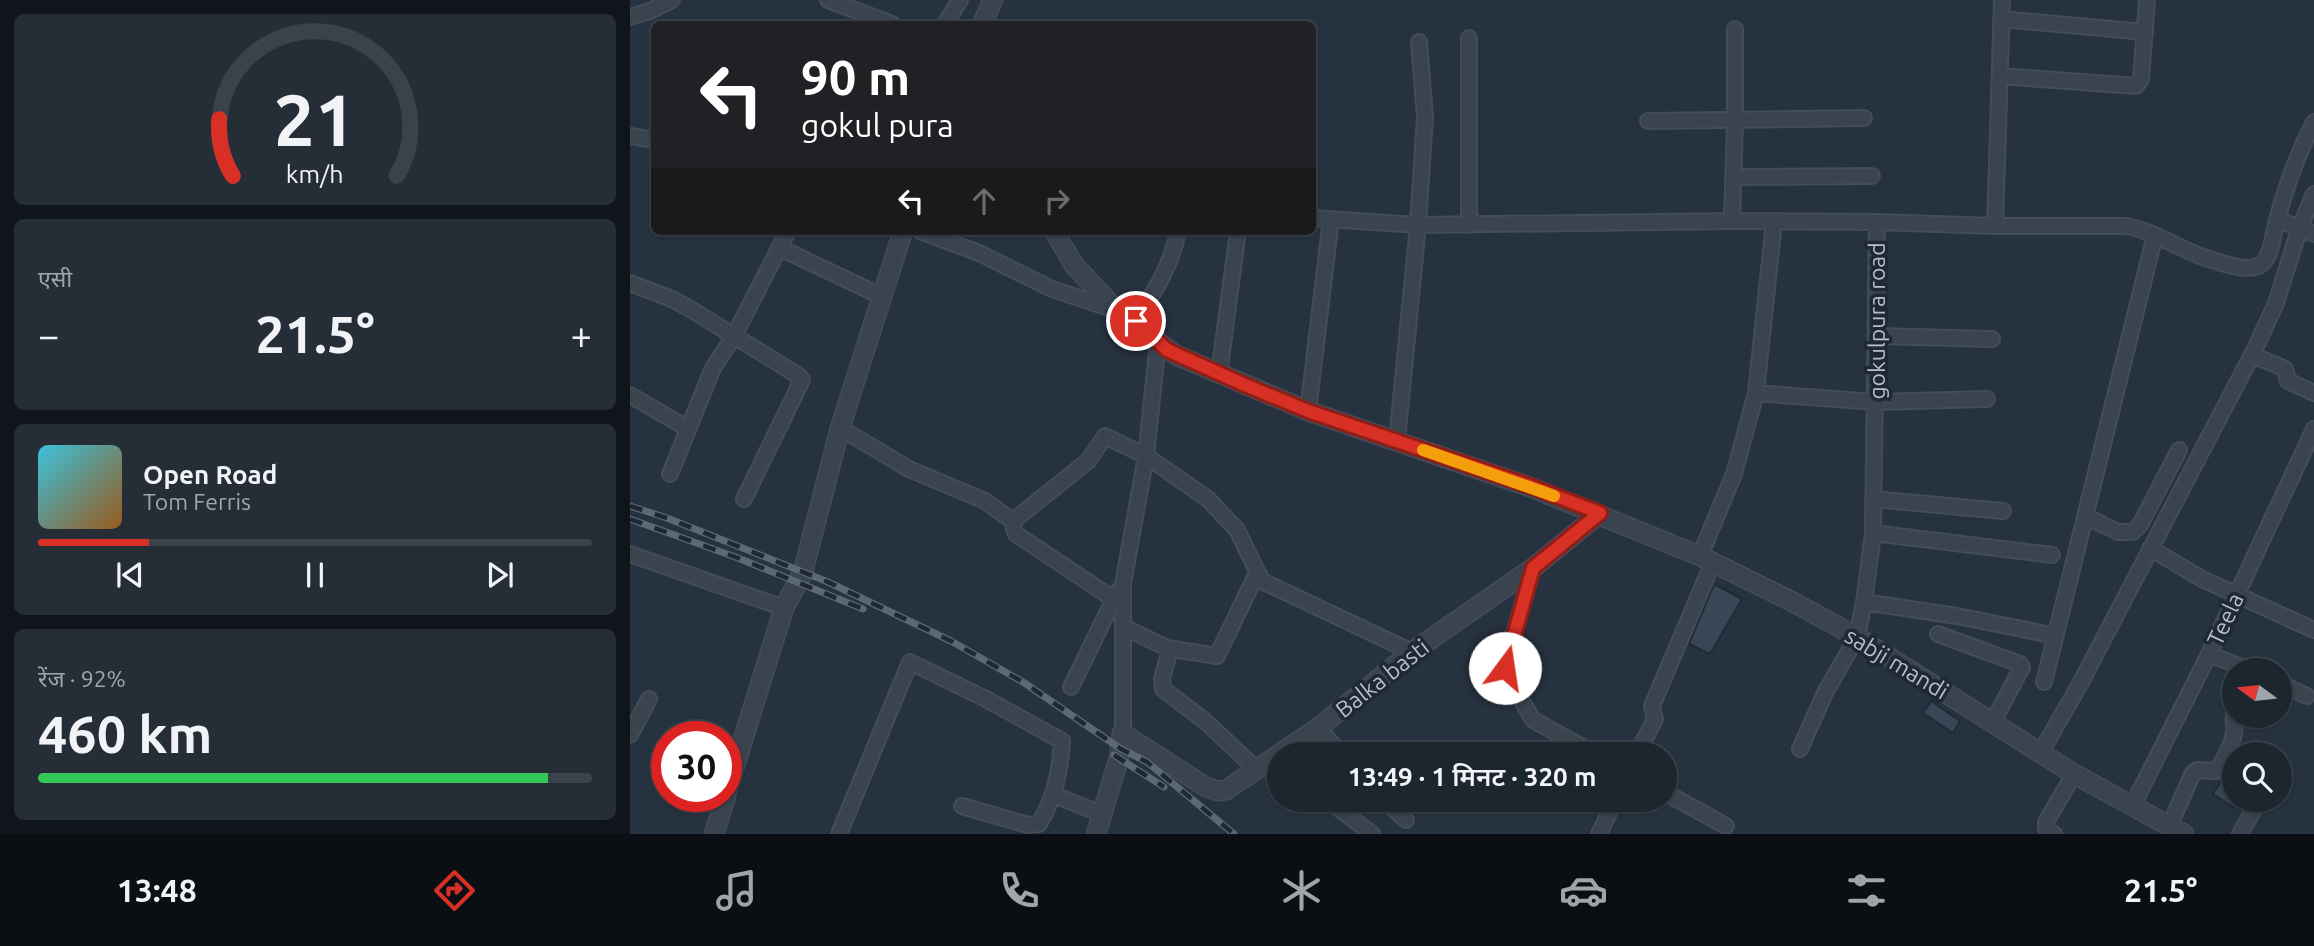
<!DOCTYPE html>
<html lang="hi">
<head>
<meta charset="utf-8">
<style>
  :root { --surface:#1c262f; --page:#252e37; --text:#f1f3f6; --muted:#a0a5aa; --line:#3a434b; --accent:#d93025 }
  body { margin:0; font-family:Ubuntu,"Noto Sans Devanagari",sans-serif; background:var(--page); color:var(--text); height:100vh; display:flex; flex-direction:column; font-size:26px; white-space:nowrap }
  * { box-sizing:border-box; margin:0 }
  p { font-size:23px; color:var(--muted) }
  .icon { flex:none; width:38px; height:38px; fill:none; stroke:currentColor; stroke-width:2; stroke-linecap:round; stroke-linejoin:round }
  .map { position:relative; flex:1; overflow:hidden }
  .panel { display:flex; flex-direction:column; gap:14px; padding:14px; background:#0f151a; width:630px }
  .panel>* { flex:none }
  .banner { position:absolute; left:21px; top:21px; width:665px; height:214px; border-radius:10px; box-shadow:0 2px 5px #0004,0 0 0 2px var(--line); background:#202124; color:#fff; overflow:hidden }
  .needle { width:46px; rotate:285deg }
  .controls { position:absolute; left:1592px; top:658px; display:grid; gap:14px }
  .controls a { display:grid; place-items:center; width:70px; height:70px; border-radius:50%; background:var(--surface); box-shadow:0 2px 5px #0004,0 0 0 2px var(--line); font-size:35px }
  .speed { position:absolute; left:21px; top:721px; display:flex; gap:14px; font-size:35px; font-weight:700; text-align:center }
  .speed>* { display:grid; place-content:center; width:91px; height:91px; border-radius:50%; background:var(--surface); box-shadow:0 2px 5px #0004,0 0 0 2px var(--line); line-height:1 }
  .speed .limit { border:10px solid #d22; background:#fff; color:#111 }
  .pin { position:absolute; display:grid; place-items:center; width:60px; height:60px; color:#fff; margin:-30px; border:4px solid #fff; border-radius:50%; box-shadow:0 2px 7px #0007 }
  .me { position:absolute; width:77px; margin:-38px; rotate:14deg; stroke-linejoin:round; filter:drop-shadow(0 0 5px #0008) }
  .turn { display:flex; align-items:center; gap:24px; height:147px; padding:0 35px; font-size:32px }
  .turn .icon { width:91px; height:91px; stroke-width:2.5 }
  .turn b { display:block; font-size:49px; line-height:60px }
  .lanes { display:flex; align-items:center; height:66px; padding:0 35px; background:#0003; justify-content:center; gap:35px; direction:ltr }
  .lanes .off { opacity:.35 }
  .big { font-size:52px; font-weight:600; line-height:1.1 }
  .panel .card { flex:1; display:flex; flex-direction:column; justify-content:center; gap:10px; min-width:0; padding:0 24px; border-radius:10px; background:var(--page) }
  .panel .dial { align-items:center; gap:0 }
  .dial svg { height:182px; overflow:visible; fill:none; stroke:var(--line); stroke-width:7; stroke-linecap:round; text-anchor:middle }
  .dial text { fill:var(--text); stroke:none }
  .song { display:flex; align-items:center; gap:21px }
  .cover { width:84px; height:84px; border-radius:10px; background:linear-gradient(135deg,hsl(190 70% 55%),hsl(30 70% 35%)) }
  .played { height:7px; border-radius:4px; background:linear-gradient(90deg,var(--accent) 20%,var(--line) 20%) }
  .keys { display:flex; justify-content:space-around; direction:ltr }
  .heat { display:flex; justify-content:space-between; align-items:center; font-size:38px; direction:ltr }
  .charge { height:10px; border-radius:5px; background:linear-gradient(90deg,#34c759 92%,var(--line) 0) }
  .trip { position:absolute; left:637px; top:742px; width:410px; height:70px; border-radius:35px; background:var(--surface); box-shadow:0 2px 5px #0004,0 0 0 2px var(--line); font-weight:600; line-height:70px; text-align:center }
  .menu { display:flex; height:112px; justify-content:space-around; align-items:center; background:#0b0f13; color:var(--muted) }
  .menu .icon { width:49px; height:49px }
  .menu .on { color:var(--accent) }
  .menu b { font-size:32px; color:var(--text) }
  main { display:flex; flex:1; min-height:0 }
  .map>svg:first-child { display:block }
</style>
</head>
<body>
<main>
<section class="panel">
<div class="card dial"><svg viewBox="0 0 100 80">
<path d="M14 69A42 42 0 1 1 86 69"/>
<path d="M14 69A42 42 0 0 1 8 44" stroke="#d93025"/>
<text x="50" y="56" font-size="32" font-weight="700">21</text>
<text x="50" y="72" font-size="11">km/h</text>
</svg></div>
<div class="card"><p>एसी</p>
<div class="heat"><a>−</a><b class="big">21.5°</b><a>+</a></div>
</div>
<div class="card">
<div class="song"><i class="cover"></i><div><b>Open Road</b><p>Tom Ferris</p></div></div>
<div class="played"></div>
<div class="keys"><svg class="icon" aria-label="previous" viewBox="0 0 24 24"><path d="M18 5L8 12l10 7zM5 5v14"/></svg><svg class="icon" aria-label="pause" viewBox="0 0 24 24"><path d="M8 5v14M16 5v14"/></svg><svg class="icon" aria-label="next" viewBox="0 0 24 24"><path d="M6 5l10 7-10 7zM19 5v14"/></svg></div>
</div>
<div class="card"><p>रेंज · 92%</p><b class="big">460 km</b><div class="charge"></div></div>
</section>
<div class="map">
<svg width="1684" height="834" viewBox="0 0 1684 834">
  <rect width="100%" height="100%" fill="#26323f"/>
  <path fill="#384655" stroke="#212b36" stroke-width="2" d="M1084,584L1112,599L1080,654L1059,644Z
    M1301,701L1330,721L1323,733L1293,713Z
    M1605,759V808L1583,794Z"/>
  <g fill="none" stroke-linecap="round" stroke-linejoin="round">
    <defs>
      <path id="minor" d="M198,0L262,24
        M0,17L20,11L42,0
        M1371,19L1515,32
        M315,24L330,0
        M1370,76L1506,86L1511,79L1517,0
        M1018,121L1234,118
        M0,136L24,140
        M1103,177L1242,176
        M682,218L788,225L1102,221L1247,222L1365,226H1496C1525,231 1548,249 1576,258C1590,262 1614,272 1628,266C1641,261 1642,240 1645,228C1654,192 1667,155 1684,122
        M1647,219L1684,234
        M1102,221L1105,119V29
        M839,225V38
        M1365,226L1372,0
        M290,231L349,253L422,289L485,310
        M150,248L251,296
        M0,283L42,299L62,310L169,376L172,380L114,499
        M506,321C524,292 542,265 548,231
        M1246,336L1362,339
        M1622,355L1651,367L1655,369L1658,381L1684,393
        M589,374L608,231
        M1126,393L1245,402L1357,399
        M0,395L57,428
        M678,411L701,219
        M210,428L279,469L355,501L384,522
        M767,441L788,225L795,117L789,42
        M40,474L83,368L104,336L158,231
        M1243,499L1373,511
        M1455,516L1488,532H1503L1510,525L1549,450
        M1243,533L1422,555
        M1520,548L1572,579L1684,630
        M0,554L154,608
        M1070,556L1104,474L1126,393L1144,222
        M903,568L876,661V674L903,720L965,754
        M482,598L386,534C382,526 383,523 388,517L458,461L475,436L516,456L578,499L607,530L632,581L782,652
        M1234,602L1327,616L1426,636
        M494,627L537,648L587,656L627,573
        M1308,634L1390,664L1392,667L1363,722
        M540,649L532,679L533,689L575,721L626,769
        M1579,654L1619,670
        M1414,682L1525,235
        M1650,684L1677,696
        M441,687L488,591
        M688,728L712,754
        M493,733V584L516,456L528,342
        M0,735L19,699
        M1170,749L1196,691L1227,637L1234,602L1243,533L1247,222
        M1411,752L1450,684L1625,349L1646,303L1670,227L1684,194
        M1007,754L1025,719L1022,706L1083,562
        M637,762L649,769
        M1034,792L1096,826
        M424,795L472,814
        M698,800L742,834
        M754,800L776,820
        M1502,807L1579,654L1684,429
        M1539,827L1563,773L1567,770L1586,771C1593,762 1602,745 1604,733C1606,725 1601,719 1605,710
        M209,834L280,662L356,699L432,741C430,772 425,797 409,824L398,825L332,806
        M969,834L985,800
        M1424,834L1416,829V822L1444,774
        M1610,834L1629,800"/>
      <path id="tertiary" d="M352,24L363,0
        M424,231L444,265L486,310L514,327L528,342L546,355L678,411L900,487L1070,556L1163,602L1227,637L1444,774L1554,834
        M96,794L154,608L173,572L210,428L273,231
        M84,834L96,796
        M466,834L489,758L492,733L576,787L588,791L596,790L688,728L782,652L903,568L969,514"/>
    </defs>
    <use href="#minor" stroke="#434d58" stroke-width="18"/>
    <use href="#tertiary" stroke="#434d58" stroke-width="21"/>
    <use href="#minor" stroke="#3a444f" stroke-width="14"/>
    <use href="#tertiary" stroke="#3a444f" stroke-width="18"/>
    <defs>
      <path id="rail" d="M0,506L37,518L198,582L321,641L393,682L491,749L517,762L604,834
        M0,519L108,558L233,609
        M484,755L534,787"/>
    </defs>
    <use href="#rail" stroke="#5c6876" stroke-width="7"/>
    <use href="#rail" stroke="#1f2934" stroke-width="4.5" stroke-dasharray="13" stroke-linecap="butt"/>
  </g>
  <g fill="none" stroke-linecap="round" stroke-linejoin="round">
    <defs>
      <path id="route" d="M506,321L537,350L615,385L678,411L900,486L970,513L903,568L875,668"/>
    </defs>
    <use href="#route" stroke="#8d1f18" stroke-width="18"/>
    <use href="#route" stroke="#d93025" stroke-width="12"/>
    <path stroke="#f59e0b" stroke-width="12" d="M793,450L924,496"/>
  </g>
  <g text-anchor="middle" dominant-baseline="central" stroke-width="7" stroke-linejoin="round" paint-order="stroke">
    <g font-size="23" fill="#b6bfc9" stroke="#1f2934">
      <text transform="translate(1246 321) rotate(-90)">gokulpura road</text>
      <text transform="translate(1595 619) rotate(-65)">Teela</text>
      <text transform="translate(1267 663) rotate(31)">sabji mandi</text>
      <text transform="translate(752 678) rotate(-38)">Balka basti</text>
    </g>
  </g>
</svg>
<div class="controls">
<a><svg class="needle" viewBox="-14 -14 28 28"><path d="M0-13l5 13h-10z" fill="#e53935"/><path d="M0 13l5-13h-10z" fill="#a0a5aa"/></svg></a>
<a><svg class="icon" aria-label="search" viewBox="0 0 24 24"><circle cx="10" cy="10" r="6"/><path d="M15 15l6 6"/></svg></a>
</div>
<div class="speed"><div class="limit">30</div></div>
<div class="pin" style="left:506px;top:321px;background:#d93025"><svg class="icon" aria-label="arrive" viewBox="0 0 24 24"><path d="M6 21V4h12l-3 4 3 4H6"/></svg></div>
<svg class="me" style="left:875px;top:668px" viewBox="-20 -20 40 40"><circle r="19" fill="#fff"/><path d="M0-13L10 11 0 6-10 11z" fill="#d93025"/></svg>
<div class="trip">13:49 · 1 मिनट · 320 m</div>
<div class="banner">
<div class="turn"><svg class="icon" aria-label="left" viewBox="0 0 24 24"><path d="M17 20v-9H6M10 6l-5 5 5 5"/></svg><div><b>90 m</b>gokul pura</div></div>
<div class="lanes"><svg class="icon" aria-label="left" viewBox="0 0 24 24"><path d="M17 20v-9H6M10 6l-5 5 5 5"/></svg><svg class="icon off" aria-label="ahead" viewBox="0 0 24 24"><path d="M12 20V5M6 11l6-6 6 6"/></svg><svg class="icon off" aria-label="right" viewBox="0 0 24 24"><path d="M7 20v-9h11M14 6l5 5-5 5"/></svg></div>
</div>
</div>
</main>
<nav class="menu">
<b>13:48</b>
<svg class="icon on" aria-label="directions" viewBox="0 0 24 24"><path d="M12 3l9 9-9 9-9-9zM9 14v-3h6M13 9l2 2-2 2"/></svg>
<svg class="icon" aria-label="music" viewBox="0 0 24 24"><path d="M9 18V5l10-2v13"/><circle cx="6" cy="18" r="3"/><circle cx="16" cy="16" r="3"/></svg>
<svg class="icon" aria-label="phone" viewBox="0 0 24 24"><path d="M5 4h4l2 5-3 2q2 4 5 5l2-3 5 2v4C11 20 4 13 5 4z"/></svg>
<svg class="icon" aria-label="climate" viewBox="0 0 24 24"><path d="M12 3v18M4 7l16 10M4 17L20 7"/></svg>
<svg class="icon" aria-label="car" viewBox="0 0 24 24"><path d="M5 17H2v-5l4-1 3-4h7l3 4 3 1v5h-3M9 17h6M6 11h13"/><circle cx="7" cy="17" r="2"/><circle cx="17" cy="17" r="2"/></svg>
<svg class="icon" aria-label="filters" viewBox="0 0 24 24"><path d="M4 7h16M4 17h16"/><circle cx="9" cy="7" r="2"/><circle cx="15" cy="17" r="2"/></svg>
<b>21.5°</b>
</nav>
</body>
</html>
